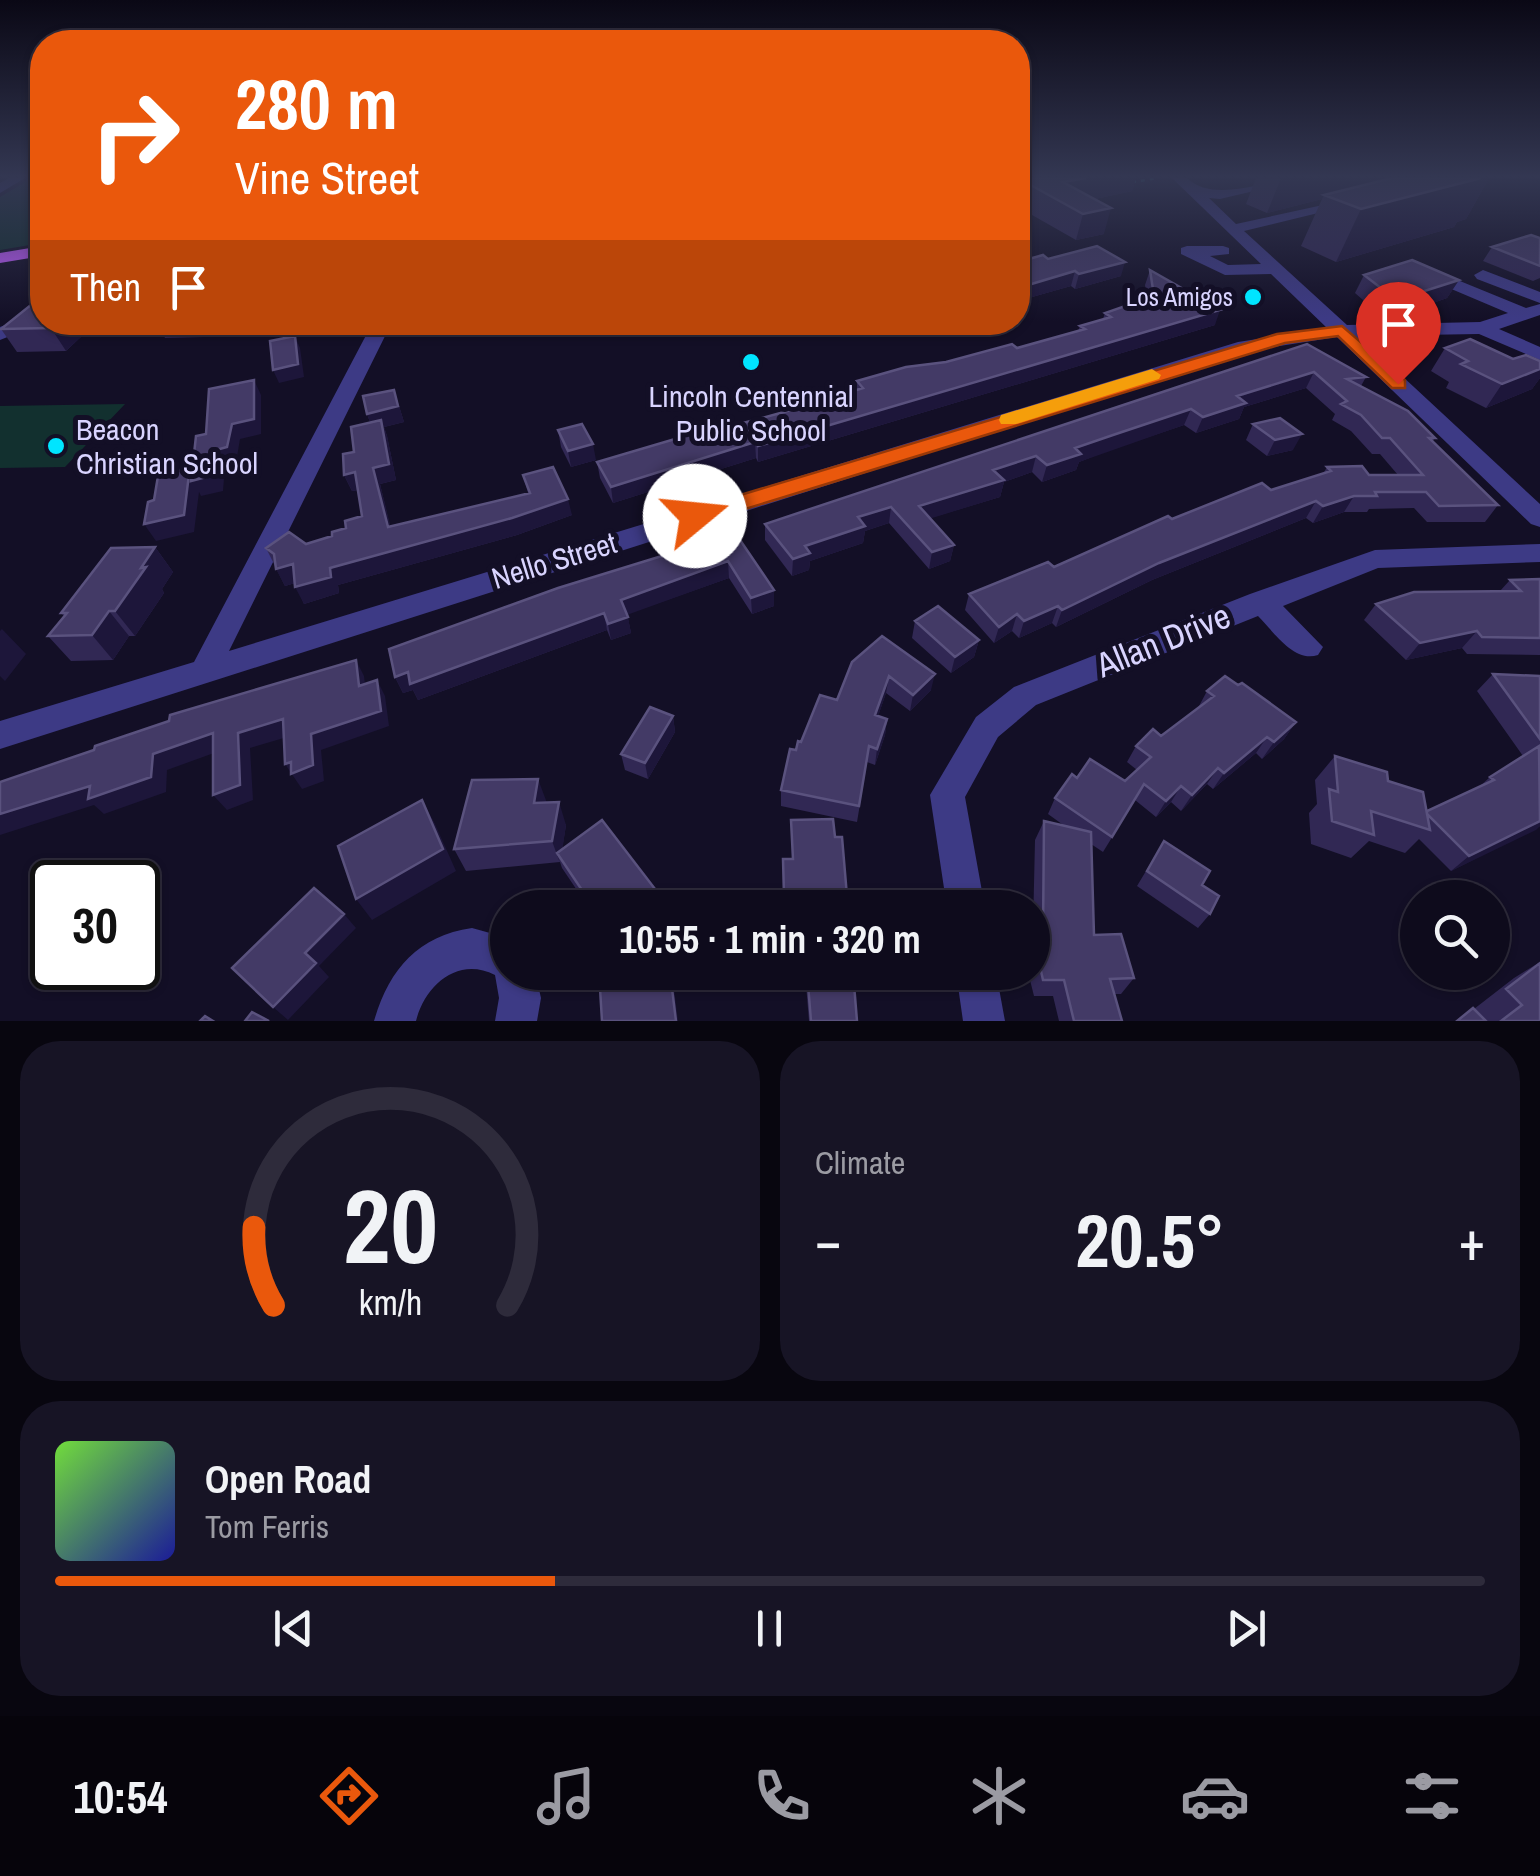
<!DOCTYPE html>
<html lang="en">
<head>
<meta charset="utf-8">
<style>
  :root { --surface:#0e0b1c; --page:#171425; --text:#f1f3f6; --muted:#9b9ba3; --line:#2e2b3b; --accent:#ea580c }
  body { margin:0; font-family:"Archivo Narrow",sans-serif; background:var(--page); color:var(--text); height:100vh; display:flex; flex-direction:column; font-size:38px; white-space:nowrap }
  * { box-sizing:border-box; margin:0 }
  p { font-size:32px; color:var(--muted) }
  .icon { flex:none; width:55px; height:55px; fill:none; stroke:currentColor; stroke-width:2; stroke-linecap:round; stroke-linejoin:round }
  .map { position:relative; height:1021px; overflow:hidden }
  .drawer { display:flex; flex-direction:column; gap:20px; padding:20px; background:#08060f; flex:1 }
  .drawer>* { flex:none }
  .hud { position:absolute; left:30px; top:30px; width:1000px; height:305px; border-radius:40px; box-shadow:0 2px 8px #0004,0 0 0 2px var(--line); background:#ea580c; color:#fff; overflow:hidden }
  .buttons { position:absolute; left:1400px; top:880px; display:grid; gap:20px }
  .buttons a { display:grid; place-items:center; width:110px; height:110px; border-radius:50%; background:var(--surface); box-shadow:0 2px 8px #0004,0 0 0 2px var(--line); font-size:50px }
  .speed { position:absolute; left:30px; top:860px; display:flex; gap:20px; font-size:50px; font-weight:700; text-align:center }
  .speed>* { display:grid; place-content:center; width:130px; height:130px; border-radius:50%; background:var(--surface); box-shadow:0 2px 8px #0004,0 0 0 2px var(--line); line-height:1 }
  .speed .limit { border:5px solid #111; border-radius:15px; background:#fff; color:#111 }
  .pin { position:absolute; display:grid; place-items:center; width:85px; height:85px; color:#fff; margin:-102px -42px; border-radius:50% 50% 50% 0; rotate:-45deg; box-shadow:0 0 10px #0007 }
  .pin .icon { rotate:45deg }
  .me { position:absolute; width:110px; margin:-55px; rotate:73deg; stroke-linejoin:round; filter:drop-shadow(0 0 8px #0008) }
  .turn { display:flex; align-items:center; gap:35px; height:210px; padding:0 40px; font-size:45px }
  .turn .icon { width:130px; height:130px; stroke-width:2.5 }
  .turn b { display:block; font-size:70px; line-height:85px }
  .then { display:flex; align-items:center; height:95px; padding:0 40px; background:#0003; gap:20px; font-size:38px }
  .big { font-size:75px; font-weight:700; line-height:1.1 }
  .drawer .tile { flex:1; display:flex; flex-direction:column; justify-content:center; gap:15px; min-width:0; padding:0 35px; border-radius:40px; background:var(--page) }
  .drawer .dial { align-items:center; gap:0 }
  .dial svg { height:260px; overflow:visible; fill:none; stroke:var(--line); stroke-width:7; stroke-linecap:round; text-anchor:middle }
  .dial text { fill:var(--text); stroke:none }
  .song { display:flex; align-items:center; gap:30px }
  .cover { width:120px; height:120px; border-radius:15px; background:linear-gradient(135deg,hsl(100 70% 55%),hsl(240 70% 35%)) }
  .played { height:10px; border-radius:5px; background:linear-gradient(90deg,var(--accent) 35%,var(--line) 35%) }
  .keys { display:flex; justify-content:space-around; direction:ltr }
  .heat { display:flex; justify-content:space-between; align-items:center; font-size:55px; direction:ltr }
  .drawer .tiles { flex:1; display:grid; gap:20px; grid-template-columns:1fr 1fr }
  .tile:last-child { grid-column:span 2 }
  .trip { position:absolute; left:490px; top:890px; width:560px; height:100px; border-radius:50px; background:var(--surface); box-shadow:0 2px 8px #0004,0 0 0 2px var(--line); font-weight:700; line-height:100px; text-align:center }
  .tab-bar { display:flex; height:160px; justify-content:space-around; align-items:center; background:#06040b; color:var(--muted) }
  .tab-bar .icon { width:70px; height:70px }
  .tab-bar .current { color:var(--accent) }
  .tab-bar b { font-size:45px; color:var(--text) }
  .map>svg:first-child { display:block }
</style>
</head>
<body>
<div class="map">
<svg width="1540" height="1021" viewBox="0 0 1540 1021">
  <rect width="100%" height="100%" fill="#130f26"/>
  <path fill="#12302f" d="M32,178H42V243L0,250V197Z
    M125,404L65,467L0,468V406Z"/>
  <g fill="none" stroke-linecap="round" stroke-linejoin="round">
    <path stroke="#2fb8b0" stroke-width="2.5" stroke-dasharray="4 5" stroke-linecap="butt" d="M1132,182L1159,178"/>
    <path fill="#3d3a85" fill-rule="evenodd" d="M9,178H25L0,193V183Z
      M1172,178H1187C1217,206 1271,176 1309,178L1220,199L1209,198L1236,224L1355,198V204L1244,231L1347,325L1480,322L1508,313L1449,288V280L1455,279L1526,308L1540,304V315L1499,329L1540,347V360L1479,334L1359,336L1540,504V527L1531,524L1337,337L1248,351L0,749V721L194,662L373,322H392L229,651L1238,342L1327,328L1271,274L1225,275L1181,254V248L1187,246H1223L1229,248V254L1210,256L1228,265L1261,264Z
      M1483,270L1540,292V303L1477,279L1474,275Z
      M42,311L45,322L0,340V327Z
      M568,322H686L677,328L575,332L568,330Z
      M1540,544V562L1378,568L1283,606L1323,647L1318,655C1294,663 1274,632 1258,616L1036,705L998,737L965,797L985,908H947L930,795L976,717L1014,687L1250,594L1375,550Z
      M472,928L508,938V972H535L541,998L537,1021H495L499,998L495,975C458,956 425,985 416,1021H374C389,970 417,936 472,928Z
      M956,972H996L1005,1021H963Z"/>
    <path fill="#c25bff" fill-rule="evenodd" d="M42,246V256L0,263V253Z"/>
  </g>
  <path fill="#312854" d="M26,178H42V180H27Z
    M1018,178H1136L1132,191L1095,199L1104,234L1076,240L1018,207Z
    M1256,178L1388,179L1489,178L1466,219L1457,222L1454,227L1336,262L1301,246L1322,199L1267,213L1246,204Z
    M1540,238V278L1533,281L1483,261L1492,247Z
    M1048,259L1121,276L1075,289L1071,286L1018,301V262Z
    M1150,270L1215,325L758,462L756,458L613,503L600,478L597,462L784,412L856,390L857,381L1017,348L1078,331L1080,326L1103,319L1105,313L1147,298L1145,285Z
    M1364,275L1459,280L1447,298L1402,314H1379L1355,293Z
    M42,322H217L204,337L165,338L162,332L84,334L66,351L17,352L1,329Z
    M1307,344L1366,377L1361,386L1435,438L1433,441L1498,505L1485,522H1427L1414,508L1369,509L1367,512H1344L1313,523L1306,518L1152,580L1056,627L1052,623L1019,638L1012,631L994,643L965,610L969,594L1054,567L1172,519L1323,474L1327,467L1369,475H1398L1380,454H1372L1351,431L1332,420L1335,414L1306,388L1244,407L1239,419L1196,433L1184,425L1107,451L1079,462L1076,470L1042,482L1032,472L1004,482L1000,497L930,518L954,545L950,561L929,569L889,523L865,531L863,543L810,561L809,570L792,576L765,540V524Z
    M1445,348L1513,359L1540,361V378L1532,389L1486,408L1446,388L1449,382L1431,371Z
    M394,390L404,422L384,427L387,436L396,480L380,484L390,526L528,493L523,475L572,515L517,535L338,585L339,593L304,604L295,583L285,586L266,548L306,544L332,536L362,516L358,490L352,491L344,475L354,452L370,422L367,414Z
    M1253,424L1293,450L1267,456L1246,440Z
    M558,430L596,460L571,467L561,447Z
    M155,547L173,572L162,589L164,593L135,636H129L113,660L71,661L48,636L64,616L61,613Z
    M707,547L774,590V606L752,614L729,578L627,614L631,633L611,640L607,630L418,700L413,690L403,693L395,677Z
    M1540,579V655L1467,654L1462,648L1406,660L1364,620L1376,604L1500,591L1510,580Z
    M915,621L979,640L974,657L951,673L912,638Z
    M852,662L931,690L910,711L886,693L878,716L887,719L885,735L875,765L867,762L857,822L781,806V790L796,750L801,742L837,700Z
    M1493,674L1540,676V826L1451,871L1419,839L1405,853L1369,841L1351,858L1311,844L1309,813L1317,804L1315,780L1335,756L1388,781L1427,811L1478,788L1490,777L1523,756L1477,691Z
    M1207,691L1296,722L1284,739L1262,759L1256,753L1213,789L1207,784L1181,811L1171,802L1156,817L1135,800L1103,852L1091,844L1094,935L1134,978L1121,994H1114L1122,1021H1059L1053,996H1034L1028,972H1032L1035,840L1044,821L1066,827L1048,814L1055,798L1077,778L1125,781L1137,770L1127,762L1136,746L1161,736L1198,708Z
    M673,716L675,732L648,779L625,770L621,754Z
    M547,802L566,825L562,849L658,903L653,908H589L562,868L560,862L466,871L454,849Z
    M791,820L835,837L848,908H784L783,859H792Z
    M1164,841L1202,885L1210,914L1198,928L1137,886Z
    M1540,962V1021H1486L1474,1009L1514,978Z
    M805,972H853L857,1021H809Z"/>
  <path fill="#1d163a" d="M1086,178H1136L1132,191L1068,205L1063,182Z
    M1281,178H1389L1386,183L1324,195L1322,199L1267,213Z
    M1475,178H1489L1466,219L1457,222L1454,227L1336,262L1361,209Z
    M1111,208L1104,234L1076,240L1083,214Z
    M1125,262L1121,276L1075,289L1079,274Z
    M1075,271L1071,286L1018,301V288Z
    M1459,280L1447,298L1402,314L1412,295Z
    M1220,310L1215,325L758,462V446Z
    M57,322H77L84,334L66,351L51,328Z
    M196,322H217L204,337Z
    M295,336L300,348L304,377L279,383L273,370Z
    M1540,369V378L1532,389L1486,408L1502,384Z
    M1314,372L1306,388L1244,407L1239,419L1196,433L1203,417L1237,396Z
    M254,380L261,395V434L240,439L236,463L225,465L223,491L201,496L199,492L194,532L156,541L144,524L190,466L198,479L232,424Z
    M394,390L404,422L384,427L387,436L396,480L380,484L395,544L388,527L373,468V430L367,414Z
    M1191,409L1184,425L1079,462L1076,470L1042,482L1047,465L1075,448Z
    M1302,434L1293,450L1267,456L1275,440Z
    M755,442L756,458L613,503L611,487Z
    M593,444L596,460L571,467L568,451Z
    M1036,456L1032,472L1004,482L1000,497L916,523L919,506L993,470Z
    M355,472L362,489L352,491L344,475Z
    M1354,496L1344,512L1313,523L1323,506Z
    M568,499L572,515L517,535L338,585L339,593L304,604L295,587L330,568Z
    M1316,501L1306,518L1152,580L1056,627L1062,610L1159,563Z
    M891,507L889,523L865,531L863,543L810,561L809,570L792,576L793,559L805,546L858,517Z
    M954,545L950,561L929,569L932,552Z
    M155,547L173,572L162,589L164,593L135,636L115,611L141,568Z
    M728,561L729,578L624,616L621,600Z
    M293,564L302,581L285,586L276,569Z
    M774,590V606L752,614L751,598Z
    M1058,606L1052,623L1019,638L1024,621Z
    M109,611L129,636L113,660L92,635Z
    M604,613L607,630L418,700L413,690L403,693L395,677Z
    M1017,614L1012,631L994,643L999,627Z
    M628,617L631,633L611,640L608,624Z
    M2,629L26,654L5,681L0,676V631Z
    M1477,631L1462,648L1406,660L1420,643Z
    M979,640L974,657L951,673L955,657Z
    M356,660L364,676L367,702L359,686Z
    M935,674L931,690L910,711L913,695Z
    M889,676L886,693L873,731L875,715Z
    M377,680L385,696L389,726L321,750L324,781L302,789L285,764L311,734Z
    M673,716L675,732L648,779L645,763Z
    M283,719L294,735L250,748L253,800L227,810L213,795L238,733Z
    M887,719L885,735L875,765L877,749Z
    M1296,722L1284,739L1262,759L1274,742Z
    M213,733L225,749L167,770L166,792L104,814L94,805L0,835V814L90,786L153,754Z
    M1267,737L1256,753L1213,789L1224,773Z
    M1218,768L1207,784L1181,811L1192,795Z
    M538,779L547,803H534Z
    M1181,786L1171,802L1156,817L1166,801Z
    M422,800L435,824L456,871L372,920L356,899Z
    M559,802L566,825L561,859L557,853L560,863L552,841Z
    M1540,821V826L1536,830L1451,871L1469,856Z
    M655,889L658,903L653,908H631Z
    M344,914L356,928L319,966L329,977L288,1020L273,1007L305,953Z
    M670,972H672L678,1021H676Z"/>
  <path fill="#433a66" stroke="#5a527e" stroke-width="2.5" d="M1018,178H1086L1063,182L1111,208L1083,214Z
    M1392,178H1481L1361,209L1324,195Z
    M1531,235L1540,238V266L1492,247Z
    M1097,246L1125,262L1079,274L1075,271L1018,288V262L1043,255L1048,259Z
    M1412,260L1459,280L1412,295H1390L1364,275Z
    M1150,270L1220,310L796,435L758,446L755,442L611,487L597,462L719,426L721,429L784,412L863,388L857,381L906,367L946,362L1012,344L1017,348L1085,329L1080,326L1111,317L1105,313L1154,296Z
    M42,296V322H57L51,328L1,329Z
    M295,336L298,364L273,370L270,341Z
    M1470,339L1513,359L1526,355L1540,361V369L1502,384L1461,364L1468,361L1445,348Z
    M1307,344L1366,377L1347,379L1408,411L1435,438H1429L1498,505L1439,506L1426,492H1375L1377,496H1354L1323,506L1316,501L1159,563L1062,610L1058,606L1024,621L1017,614L999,627L969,594L1048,562L1054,567L1168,516L1172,519L1262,483L1271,490L1331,471L1327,467L1362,466L1369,475H1423L1390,438H1382L1361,415L1341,404L1347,401L1314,372L1237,396L1246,403L1203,417L1191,409L1113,435L1075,448L1081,454L1047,465L1036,456L993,470L1004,480L919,506L954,545L932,552L891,507L858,517L865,526L805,546L810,553L793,559L765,524Z
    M254,380V419L232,424L227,447L216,450L214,475L191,481L196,436L206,434L209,389Z
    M394,390L398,406L367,414L363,396Z
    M1280,418L1302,434L1275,440L1253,424Z
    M381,420L389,464L373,468L388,527L530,493L523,475L553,467L568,499L512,518L330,568L331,577L295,587L293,564L276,569L274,554L266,548L289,532L306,544L332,536V532L346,528L345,521L362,516L355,472L344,475L343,454L354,452L351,427Z
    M582,424L593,444L568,451L558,430Z
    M190,466L184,515L144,524L148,502L154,500L158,476Z
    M738,537L774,590L751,598L728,561L621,600L628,617L608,624L604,613L410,684L408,672L395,677L389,649L558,588L704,543L707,547Z
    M155,547L141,568L146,567L115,611H109L92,635L48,636L67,613H61L111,548Z
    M1540,579V638L1482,637L1477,631L1420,643L1376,604L1414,592L1521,591L1510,580Z
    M938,606L979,640L955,657L915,621Z
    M882,636L935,674L913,695L889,676L875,715L887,719L877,749L869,746L859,806L781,790L790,749L796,750L798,741L801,742L820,695L837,700L852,662Z
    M356,660L359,686L377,680L381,711L311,734L313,765L291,774V762L285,764L283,719L238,733L240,785L213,795V733L153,754L151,777L88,799L90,786L0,814V782L94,750L95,746L169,721L170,715Z
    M1493,674L1540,676V739Z
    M1225,676L1238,685L1242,683L1296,722L1274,742L1267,737L1224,773L1218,768L1192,795L1181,786L1166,801L1144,784L1112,837L1055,798L1072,774L1077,778L1090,759L1125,781L1151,757L1136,746L1153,729L1161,736L1214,696L1207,691Z
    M650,707L673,716L645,763L621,754Z
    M1539,746L1540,821L1469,856L1427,814V811L1494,780L1490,777Z
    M1335,756L1387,772L1388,781L1423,792L1430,830L1371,811L1374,835L1332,821L1329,789L1338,792Z
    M538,779L534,803L559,802L552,841L454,849L472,780Z
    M422,800L443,849L356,899L338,846Z
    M833,819L835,837H842L848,908H794V895L784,896L783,859H793L791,820Z
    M602,820L655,889L631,908H608L605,904L601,908H594L557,853Z
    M1044,821L1091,832L1094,935L1121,934L1134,978L1110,979L1122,1021H1074L1064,980H1043L1033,935H1043Z
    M1164,841L1210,871L1202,885L1219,896L1210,914L1147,871Z
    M314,888L344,914L305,953L316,963L273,1007L232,968Z
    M1540,963V1021H1501L1522,1005L1506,989Z
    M599,972H670L676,1021H602Z
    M807,972H853L857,1021H811Z
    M1473,1008L1486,1021H1457Z
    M252,1012L269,1021H245Z
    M205,1016L213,1021H200Z"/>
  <linearGradient id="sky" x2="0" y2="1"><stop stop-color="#0a0815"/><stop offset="0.55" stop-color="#333752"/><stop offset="1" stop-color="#333752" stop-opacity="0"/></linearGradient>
  <rect width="1540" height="321" fill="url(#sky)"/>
  <path fill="#ea580c" stroke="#983908" stroke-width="2.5" d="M1342,326L1405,380V388H1392L1338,336L1285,343L703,522H687L684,516L687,511L1277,334Z"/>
  <path fill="#f59e0b" d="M1152,369L1161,375L1159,379L1016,424H1001L999,420L1001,415Z"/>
  <g fill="#00e5ff" stroke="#130f26" stroke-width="4">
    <circle cx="1253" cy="297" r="10"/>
    <circle cx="751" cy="362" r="10"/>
    <circle cx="56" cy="446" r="10"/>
  </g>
  <g text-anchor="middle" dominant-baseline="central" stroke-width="10" stroke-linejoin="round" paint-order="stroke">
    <g font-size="25" fill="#d9d4ff" stroke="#130f26" text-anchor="end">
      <text x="1233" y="297">Los Amigos</text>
    </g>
    <g font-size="30" fill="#d9d4ff" stroke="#130f26">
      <text x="751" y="396">Lincoln Centennial<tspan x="751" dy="34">Public School</tspan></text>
      <text x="76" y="429" text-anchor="start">Beacon<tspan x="76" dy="34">Christian School</tspan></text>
    </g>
    <g font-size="30" fill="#d9d4ff" stroke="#130f26">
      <text transform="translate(554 560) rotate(-17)">Nello Street</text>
    </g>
    <g font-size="35" fill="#d9d4ff" stroke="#130f26">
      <text transform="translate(1163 640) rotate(-22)">Allan Drive</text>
    </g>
  </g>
</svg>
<div class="buttons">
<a><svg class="icon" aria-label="search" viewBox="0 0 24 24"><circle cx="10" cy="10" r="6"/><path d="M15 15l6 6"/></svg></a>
</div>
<div class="speed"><div class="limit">30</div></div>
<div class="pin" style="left:1398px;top:384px;background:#d93025"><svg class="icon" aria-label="arrive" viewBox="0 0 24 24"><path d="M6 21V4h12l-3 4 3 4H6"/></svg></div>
<svg class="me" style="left:695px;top:516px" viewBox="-20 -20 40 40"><circle r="19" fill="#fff"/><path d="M0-13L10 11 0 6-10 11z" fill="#ea580c"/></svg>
<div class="trip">10:55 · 1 min · 320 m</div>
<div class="hud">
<div class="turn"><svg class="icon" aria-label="right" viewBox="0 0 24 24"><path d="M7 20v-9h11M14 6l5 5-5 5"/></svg><div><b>280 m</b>Vine Street</div></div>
<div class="then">Then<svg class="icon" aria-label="arrive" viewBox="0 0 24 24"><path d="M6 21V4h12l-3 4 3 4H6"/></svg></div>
</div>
</div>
<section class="drawer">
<div class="tiles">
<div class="tile dial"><svg viewBox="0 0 100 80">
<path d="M14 69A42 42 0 1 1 86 69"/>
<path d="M14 69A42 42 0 0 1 8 45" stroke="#ea580c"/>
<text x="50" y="56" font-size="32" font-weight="700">20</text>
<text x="50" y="72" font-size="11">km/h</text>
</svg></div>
<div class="tile"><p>Climate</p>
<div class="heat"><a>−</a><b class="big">20.5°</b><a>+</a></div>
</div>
<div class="tile">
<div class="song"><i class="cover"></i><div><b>Open Road</b><p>Tom Ferris</p></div></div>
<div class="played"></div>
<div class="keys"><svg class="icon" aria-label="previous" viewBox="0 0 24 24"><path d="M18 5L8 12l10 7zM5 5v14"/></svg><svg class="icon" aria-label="pause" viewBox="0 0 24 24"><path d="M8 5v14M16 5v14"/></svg><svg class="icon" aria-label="next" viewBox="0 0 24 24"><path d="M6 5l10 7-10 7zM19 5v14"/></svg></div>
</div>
</div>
</section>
<nav class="tab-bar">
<b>10:54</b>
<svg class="icon current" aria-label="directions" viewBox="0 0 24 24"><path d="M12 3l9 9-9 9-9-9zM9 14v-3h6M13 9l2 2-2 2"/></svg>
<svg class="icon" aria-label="music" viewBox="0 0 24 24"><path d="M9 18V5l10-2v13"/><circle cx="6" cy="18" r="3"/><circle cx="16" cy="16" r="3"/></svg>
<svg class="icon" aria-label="phone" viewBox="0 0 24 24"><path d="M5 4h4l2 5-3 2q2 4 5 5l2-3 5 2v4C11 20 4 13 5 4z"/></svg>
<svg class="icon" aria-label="climate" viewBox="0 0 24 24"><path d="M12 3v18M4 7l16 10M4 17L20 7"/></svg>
<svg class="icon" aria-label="car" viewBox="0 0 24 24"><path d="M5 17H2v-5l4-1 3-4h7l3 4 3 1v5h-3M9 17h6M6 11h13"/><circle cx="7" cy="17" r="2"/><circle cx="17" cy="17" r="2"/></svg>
<svg class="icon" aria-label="filters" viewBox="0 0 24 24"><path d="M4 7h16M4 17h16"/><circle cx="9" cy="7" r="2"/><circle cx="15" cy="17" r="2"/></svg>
</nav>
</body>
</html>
